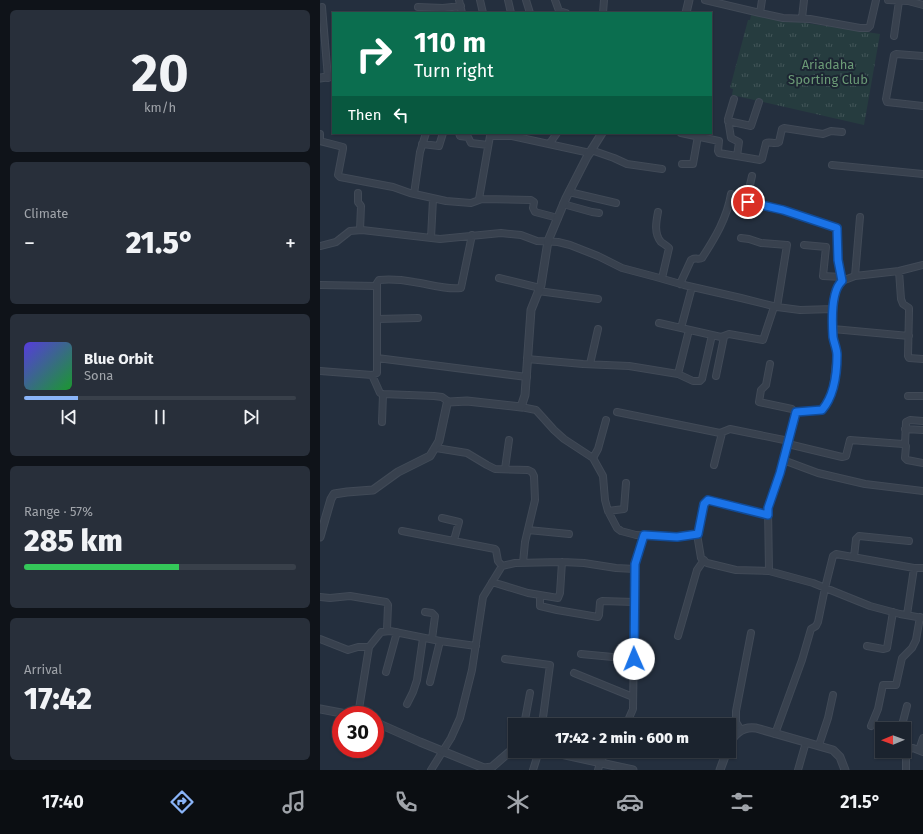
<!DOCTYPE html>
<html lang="en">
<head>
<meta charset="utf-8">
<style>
  :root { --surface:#1b232e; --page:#282f3a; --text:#f1f3f6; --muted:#a0a4aa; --line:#39404a; --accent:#8ab4f8 }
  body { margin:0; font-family:"Fira Sans",sans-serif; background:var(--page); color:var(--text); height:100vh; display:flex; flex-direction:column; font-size:15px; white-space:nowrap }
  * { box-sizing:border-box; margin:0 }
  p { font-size:13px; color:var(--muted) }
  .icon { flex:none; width:22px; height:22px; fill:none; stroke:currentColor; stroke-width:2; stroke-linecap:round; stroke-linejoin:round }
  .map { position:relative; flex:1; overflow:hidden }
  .sheet { display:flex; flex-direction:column; gap:10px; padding:10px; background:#0f1319; width:320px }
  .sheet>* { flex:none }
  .top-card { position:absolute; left:12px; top:12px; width:380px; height:122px; border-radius:0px; box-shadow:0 1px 3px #0004,0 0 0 1px var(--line); background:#0b6e4f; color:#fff; overflow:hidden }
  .needle { width:26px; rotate:269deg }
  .fabs { position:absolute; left:555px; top:722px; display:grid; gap:8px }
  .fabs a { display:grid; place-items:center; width:36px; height:36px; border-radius:0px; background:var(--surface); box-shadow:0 1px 3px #0004,0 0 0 1px var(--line); font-size:20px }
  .speed { position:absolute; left:12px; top:706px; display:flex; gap:8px; font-size:20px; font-weight:700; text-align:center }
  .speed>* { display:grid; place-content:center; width:52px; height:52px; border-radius:50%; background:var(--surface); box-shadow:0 1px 3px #0004,0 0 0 1px var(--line); line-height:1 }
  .speed .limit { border:6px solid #d22; background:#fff; color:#111 }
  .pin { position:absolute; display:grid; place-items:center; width:34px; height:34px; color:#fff; margin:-17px; border:2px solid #fff; border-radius:50%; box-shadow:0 1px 4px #0007 }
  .me { position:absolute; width:44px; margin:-22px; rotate:359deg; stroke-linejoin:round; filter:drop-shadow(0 0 3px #0008) }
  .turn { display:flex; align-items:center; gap:14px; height:84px; padding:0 16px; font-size:18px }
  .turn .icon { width:52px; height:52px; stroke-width:2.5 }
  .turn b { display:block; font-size:28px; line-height:34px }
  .then { display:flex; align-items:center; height:38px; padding:0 16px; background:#0003; gap:8px; font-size:15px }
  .big { font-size:30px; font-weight:800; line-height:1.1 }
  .sheet .card { flex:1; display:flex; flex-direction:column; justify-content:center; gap:6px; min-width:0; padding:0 14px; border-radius:6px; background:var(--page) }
  .sheet .dial { align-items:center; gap:0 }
  .dial b { font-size:52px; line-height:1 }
  .song { display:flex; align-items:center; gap:12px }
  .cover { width:48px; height:48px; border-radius:6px; background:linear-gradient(135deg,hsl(250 70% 55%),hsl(130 70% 35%)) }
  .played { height:4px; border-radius:2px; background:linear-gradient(90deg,var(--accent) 20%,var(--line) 20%) }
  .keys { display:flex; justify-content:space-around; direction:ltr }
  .heat { display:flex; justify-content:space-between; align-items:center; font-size:22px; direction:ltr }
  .charge { height:6px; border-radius:3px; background:linear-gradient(90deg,#34c759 57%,var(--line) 0) }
  .trip { position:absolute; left:188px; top:718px; width:228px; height:40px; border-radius:0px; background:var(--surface); box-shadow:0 1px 3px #0004,0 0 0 1px var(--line); font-weight:800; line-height:40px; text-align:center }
  .dock { display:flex; height:64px; justify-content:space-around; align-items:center; background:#0b0e12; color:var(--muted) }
  .dock .icon { width:28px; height:28px }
  .dock .selected { color:var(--accent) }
  .dock b { font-size:18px; color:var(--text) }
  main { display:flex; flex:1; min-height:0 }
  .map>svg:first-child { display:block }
</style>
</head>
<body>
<main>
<section class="sheet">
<div class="card dial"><b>20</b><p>km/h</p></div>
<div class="card"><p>Climate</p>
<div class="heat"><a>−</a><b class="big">21.5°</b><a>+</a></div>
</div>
<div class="card">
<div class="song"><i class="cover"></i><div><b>Blue Orbit</b><p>Sona</p></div></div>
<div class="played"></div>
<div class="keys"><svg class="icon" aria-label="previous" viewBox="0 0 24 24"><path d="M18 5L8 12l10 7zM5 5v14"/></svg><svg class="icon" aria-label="pause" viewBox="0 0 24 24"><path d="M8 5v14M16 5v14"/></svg><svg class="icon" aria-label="next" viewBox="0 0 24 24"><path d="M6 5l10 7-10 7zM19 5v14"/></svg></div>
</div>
<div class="card"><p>Range · 57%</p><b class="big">285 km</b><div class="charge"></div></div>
<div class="card"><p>Arrival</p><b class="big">17:42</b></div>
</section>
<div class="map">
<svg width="603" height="770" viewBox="0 0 603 770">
  <defs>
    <pattern id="park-tufts" width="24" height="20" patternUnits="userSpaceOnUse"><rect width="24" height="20" fill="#263c3f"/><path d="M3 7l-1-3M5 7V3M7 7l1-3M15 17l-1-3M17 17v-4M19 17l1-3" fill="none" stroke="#435659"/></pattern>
  </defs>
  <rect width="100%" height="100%" fill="#242f3e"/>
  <path fill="url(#park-tufts)" d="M431,15L560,34L544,125L412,95L413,89L410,88L428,20H430Z"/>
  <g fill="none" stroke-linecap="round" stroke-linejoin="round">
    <defs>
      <path id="minor" d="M139,0L142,13
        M160,0L163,13
        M188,0L191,13
        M206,0L210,13
        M235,0L239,11L246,13
        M385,0L440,13L463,18L490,19L540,28H548L550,26L556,0
        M568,0L588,1L603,5
        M2,7L8,78
        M98,7L123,8L141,6
        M283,13L284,0
        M440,13L442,0
        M482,18L484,0
        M574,36L579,1
        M603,56L576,54L574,55L566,99L567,102L603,106
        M414,99L408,119L411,138L419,142L417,156
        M408,121L431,126L439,102
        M139,133L140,136L148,137L151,143L168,145
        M361,133L399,141L398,151L399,153L440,160L442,159L446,143C450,141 455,145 459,142L462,129L464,128L503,134L511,131L522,132
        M0,134V141L23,147V149L18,175L20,177L73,187L90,193L126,201L151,203L162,199L211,200L214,202L213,208L215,212L238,218
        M230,143L237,133
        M102,144L119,146L123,133
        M271,150L294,158L307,164L342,169
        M362,164H373L378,136
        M512,165L603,174
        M432,176L427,198L428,202L463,210L517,228L518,260L522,281
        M249,192L296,203
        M38,193V202L41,206L40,230
        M94,194L100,152L106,133
        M159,199L170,136H192L270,153
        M243,204L272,212L279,213
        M338,212C336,222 334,234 341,242C344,244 347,246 349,248L342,278
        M111,238L113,199
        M421,238L429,239L441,243L467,245L457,307
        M484,245L506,247L503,276L522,277
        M0,246L16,242L30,231L42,230L120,239L181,233L201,235L217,241L238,242L250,245L278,256L302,268L336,277L364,285L421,298L457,307L480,310L513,309L516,291L522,281L535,276L579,271L603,265
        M579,271L581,299L583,304L589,308V311L588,356L589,358L603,359
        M535,276L540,217
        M179,278L220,288
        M360,284L371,260C375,257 379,260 382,258C395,238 407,218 411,194
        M0,285L57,286
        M218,291L278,299
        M57,319L98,318
        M339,323L401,337L409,334L443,340L454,307
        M361,328L372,287
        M513,329L589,336
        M57,358V283L59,280C70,279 83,280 94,282C109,284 125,290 141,288L152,235
        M207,359L263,364L309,366L358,374L373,381H380L382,379L392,335
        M270,364L278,329
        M450,364L446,385L441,390L439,402L472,409L476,413
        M0,371L52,375L60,393L63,394L114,396L122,397L129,402
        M358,374L369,330
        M52,375L57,373V358L207,377
        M396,376L404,337
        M588,396H603
        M201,407L216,410L234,430L244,439L273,458L283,476L285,500L288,511L297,528L301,531L316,535L357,537L377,534L381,558L387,563L416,570L449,571L493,583L550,606L580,614L603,618
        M297,412L400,433L410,429L469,441
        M62,422L63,394
        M585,429L603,430
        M468,444L522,457L526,456L530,440L583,444L586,446L585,458L587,460L603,463
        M585,445L586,422L590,420L603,421
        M116,448L147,453L167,465L175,469L208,470L212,472L214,476L215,500L205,542L203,563
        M273,458L278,449L286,420
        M463,460L498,473L545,484L603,491
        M394,465L402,433
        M185,469L189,440
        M288,511L304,509L306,483
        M122,518L139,522L134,540
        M208,530L249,534
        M82,531L175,549L176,550L178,561L182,566
        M378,534L384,504L388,500L448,515
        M534,557L536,539L539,536L589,541
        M449,571L448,508L460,473L476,414L478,412L501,410L507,403L513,389L517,353L513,338V309
        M172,582L208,593L238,598L240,593L242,562
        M220,596V606L237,610L278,617L279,615L280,602L282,601L314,602
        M0,597L10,598L30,596L66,602L68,605L67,630
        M105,612L112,613L115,616L112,639
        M587,615L594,568
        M358,636L377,570L384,560
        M0,639L28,650L38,647H49
        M547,646L563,649L567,648L573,612
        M261,654L314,659
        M185,659L230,665L222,725
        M66,672L77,632
        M254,673L313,697
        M110,682L120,641
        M87,704L93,692L97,680L103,638
        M38,715L49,647L61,632L70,631L120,641L156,646
        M204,725L210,693
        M306,725L313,709L315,569L316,561L324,535
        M551,726L558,709L563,685H576L582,658L592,648L596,640L600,617
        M581,729L587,706
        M421,730L416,722V711L431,633
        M455,734L482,660L491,629L496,626L498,622L505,588L513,556L516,554L594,568H603
        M499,745L508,718L513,695
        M599,750L603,738
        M111,770L131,738L140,718L152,670L163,597L182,566L195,563L242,562L264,563L296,568L315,569
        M213,770L219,751
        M278,770L280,763L286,751
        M478,770L486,742
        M586,770V758L589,749L593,748L603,752"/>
      <path id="tertiary" d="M366,13L369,0
        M0,78L13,76
        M0,537L11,499L14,494L27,492L53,490L78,472L110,456L119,441L127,404L129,402L147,401L201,407L205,395L211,310L221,285L228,241L246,198L267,157L282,133
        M0,709L32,715
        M55,722L100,742L164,768L172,767L195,747
        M409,745C414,734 422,726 436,728L513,750L520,757L525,770
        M227,751L313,770
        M400,770L407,751"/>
    </defs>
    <use href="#minor" stroke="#414a57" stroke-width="8"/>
    <use href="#tertiary" stroke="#414a57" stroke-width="9"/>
    <use href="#minor" stroke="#38414e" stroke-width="6"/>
    <use href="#tertiary" stroke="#38414e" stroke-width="7"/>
  </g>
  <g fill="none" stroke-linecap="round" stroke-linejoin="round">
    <defs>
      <path id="route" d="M314,659L315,564L324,535L357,537L378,534L384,504L388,500L448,515V508L460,473L476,412L502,410C514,396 517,372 517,355C517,349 514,343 513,337C512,322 511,291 522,281L518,260L517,228L463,210L428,202"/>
    </defs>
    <use href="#route" stroke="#114b97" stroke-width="10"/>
    <use href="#route" stroke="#1a73e8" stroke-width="7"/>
  </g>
  <g text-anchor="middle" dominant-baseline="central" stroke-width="4" stroke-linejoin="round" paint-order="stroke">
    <g font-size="13" fill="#6b9a76" stroke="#1d2633">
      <text x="508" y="64">Ariadaha<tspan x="508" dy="15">Sporting Club</tspan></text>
    </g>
  </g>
</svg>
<div class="fabs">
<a><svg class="needle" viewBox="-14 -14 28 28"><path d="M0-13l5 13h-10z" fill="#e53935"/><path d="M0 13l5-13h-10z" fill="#a0a4aa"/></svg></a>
</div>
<div class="speed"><div class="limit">30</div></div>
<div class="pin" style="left:428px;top:202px;background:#d93025"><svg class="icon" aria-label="arrive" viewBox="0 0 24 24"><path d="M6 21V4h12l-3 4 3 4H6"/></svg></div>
<svg class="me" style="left:314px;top:659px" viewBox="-20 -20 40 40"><circle r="19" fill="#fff"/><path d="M0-13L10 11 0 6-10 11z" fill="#1a73e8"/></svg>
<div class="trip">17:42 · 2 min · 600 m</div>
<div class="top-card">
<div class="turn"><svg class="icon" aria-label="right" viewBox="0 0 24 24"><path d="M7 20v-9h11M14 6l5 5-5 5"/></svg><div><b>110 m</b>Turn right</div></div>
<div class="then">Then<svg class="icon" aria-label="left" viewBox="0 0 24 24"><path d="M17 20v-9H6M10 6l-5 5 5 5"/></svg></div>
</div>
</div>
</main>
<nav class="dock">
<b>17:40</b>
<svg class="icon selected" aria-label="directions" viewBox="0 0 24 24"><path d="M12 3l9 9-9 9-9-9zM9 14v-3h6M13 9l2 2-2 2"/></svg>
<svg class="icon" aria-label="music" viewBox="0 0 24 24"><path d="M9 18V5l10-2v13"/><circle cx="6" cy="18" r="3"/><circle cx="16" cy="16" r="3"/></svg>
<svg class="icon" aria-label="phone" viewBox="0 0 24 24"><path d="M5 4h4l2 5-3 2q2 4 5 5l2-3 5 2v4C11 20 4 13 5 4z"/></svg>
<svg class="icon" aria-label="climate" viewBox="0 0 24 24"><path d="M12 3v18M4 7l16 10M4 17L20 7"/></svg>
<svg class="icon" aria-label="car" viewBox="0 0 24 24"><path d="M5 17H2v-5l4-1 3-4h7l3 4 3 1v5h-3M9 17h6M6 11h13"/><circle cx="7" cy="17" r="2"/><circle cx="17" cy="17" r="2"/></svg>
<svg class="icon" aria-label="filters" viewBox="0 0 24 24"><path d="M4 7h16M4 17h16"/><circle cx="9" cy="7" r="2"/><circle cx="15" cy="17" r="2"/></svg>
<b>21.5°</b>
</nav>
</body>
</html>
